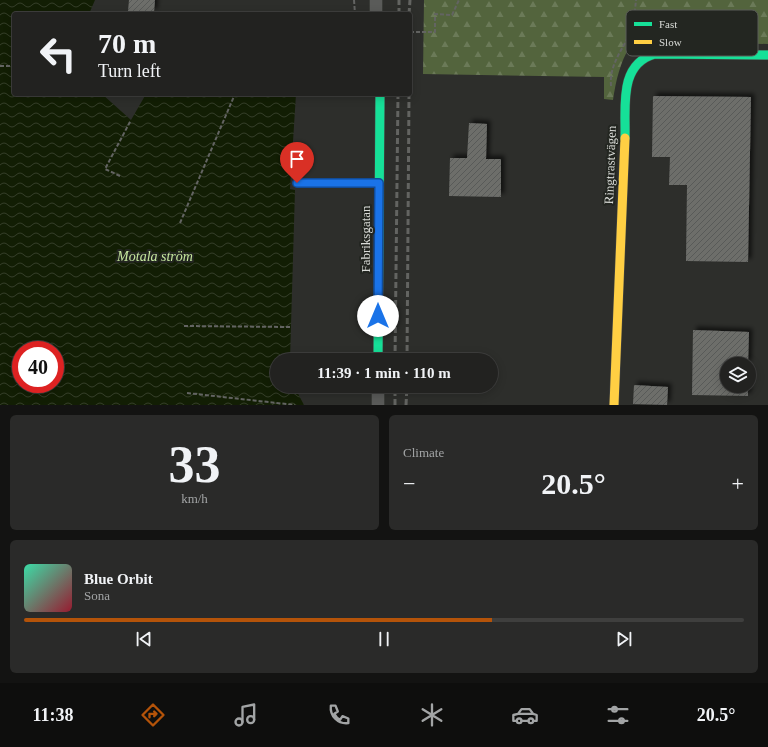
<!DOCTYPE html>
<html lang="en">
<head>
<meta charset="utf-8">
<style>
  :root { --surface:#222220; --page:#2a2a29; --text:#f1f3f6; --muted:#a2a4a5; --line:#3f3f3e; --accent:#b45309 }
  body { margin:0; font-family:Georgia,serif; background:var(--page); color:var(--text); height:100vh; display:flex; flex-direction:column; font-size:15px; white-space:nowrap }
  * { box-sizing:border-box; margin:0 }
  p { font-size:13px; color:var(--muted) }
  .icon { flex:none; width:22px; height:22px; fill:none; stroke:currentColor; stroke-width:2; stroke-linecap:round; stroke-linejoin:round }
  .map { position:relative; height:405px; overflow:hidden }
  .sheet { display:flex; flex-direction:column; gap:10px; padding:10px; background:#131312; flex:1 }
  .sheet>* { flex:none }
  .top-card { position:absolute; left:12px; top:12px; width:400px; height:84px; border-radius:4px; box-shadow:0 2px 10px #0003,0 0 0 1px var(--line); background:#222220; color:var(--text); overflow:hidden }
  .buttons { position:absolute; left:720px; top:357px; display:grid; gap:8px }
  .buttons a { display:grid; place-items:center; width:36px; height:36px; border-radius:50%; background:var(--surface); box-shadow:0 2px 10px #0003,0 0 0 1px var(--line); font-size:20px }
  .speed { position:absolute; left:12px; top:341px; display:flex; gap:8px; font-size:20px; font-weight:700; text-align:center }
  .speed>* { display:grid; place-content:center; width:52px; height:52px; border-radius:50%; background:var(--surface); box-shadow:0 2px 10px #0003,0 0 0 1px var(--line); line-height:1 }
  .speed .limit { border:6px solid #d22; background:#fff; color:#111 }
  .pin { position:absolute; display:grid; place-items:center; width:34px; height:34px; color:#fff; margin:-41px -17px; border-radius:50% 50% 50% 0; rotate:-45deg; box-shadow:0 0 4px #0007 }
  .pin .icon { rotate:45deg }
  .me { position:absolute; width:44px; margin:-22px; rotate:0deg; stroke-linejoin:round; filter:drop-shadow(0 0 3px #0008) }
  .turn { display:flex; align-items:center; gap:14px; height:84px; padding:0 20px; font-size:18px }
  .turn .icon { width:52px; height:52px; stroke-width:2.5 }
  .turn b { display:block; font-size:28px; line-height:34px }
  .big { font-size:30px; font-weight:800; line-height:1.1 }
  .sheet .tile { flex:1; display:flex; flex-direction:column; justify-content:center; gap:6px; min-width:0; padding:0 14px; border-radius:6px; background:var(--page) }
  .sheet .dial { align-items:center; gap:0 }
  .dial b { font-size:52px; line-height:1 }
  .song { display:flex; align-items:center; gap:12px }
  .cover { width:48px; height:48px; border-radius:6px; background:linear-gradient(135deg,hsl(160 70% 55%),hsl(350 70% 35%)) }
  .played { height:4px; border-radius:2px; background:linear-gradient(90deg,var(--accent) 65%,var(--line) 65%) }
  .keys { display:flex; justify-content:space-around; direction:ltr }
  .heat { display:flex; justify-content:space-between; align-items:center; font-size:22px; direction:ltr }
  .sheet .tiles { flex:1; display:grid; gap:10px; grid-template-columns:1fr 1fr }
  .tile:last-child { grid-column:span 2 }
  .trip { position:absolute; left:270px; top:353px; width:228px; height:40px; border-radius:20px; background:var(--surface); box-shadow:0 2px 10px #0003,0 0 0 1px var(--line); font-weight:800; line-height:40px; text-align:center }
  .tab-bar { display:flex; height:64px; justify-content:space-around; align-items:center; background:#0e0e0d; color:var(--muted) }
  .tab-bar .icon { width:28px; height:28px }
  .tab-bar .on { color:var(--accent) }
  .tab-bar b { font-size:18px; color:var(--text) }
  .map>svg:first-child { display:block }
</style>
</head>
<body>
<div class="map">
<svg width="768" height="405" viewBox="0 0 768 405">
  <defs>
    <pattern id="forest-firs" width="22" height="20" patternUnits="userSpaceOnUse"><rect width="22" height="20" fill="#53643d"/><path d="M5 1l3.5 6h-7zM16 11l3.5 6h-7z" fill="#6b7a58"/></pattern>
    <pattern id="water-waves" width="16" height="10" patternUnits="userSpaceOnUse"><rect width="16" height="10" fill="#121e04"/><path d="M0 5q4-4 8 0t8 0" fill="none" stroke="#343e28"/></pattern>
    <pattern id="building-hatch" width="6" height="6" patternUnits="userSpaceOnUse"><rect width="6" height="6" fill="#6d6e6b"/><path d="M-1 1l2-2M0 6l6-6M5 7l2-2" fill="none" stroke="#595a58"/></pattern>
    <filter id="shadow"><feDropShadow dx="3.5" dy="-3.5" stdDeviation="2" flood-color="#0009"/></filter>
  </defs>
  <rect width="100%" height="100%" fill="#2d2e2b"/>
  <path fill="url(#forest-firs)" d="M424,0H768V44L647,41L630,46C620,63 616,80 613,100L604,99V77L423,74Z"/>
  <path fill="url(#water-waves)" fill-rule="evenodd" d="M0,0H95L89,14H14V94H102L131,120L146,94H296L290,189L295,190L290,360H277V386H294L304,405H0ZM21,350H55V384H21Z"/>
  <path fill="url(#building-hatch)" filter="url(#shadow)" d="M129,0H155L154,12L128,11Z
    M653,96L751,97L748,262L686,261L687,185H669L670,157H652Z
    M469,123L487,124L486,159H501V197L449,196L450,158H467Z
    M693,330L749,332L748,364H727V386H748V396L692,395Z
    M634,385L668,387L667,405L633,404Z"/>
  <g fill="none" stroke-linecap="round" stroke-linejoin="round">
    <defs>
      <path id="lane" d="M297,183H378"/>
      <path id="street" d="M376,14V0
        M378,405V386"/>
      <path id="fast" d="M625,138C626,108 618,64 655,54L768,55
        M378,360L380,94"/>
      <path id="slow" d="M614,405L625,138"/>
    </defs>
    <use href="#lane" stroke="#494a47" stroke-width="7"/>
    <use href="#street" stroke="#494a47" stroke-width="13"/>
    <use href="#fast" stroke="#494a47" stroke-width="10"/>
    <use href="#slow" stroke="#494a47" stroke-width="10"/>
    <path stroke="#636462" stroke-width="2" stroke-dasharray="4 2" stroke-linecap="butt" d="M354,0L355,14
      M410,32H435V14L452,15L459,0
      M0,66H14
      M611,86C609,64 623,50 631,31C634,22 635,10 636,0
      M120,176L105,169L131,120
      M180,223L235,94
      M184,326L290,327
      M187,393L295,405"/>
    <use href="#lane" stroke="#5a5b59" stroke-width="6"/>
    <use href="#street" stroke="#5a5b59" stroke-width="12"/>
    <use href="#fast" stroke="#16e098" stroke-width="9"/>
    <use href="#slow" stroke="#ffcf43" stroke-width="9"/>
    <path stroke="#636461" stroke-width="3" stroke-dasharray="6 3" stroke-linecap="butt" d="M399,14V0
      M409,14L410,0
      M395,360L398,94
      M407,360L409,94
      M395,405V386
      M406,405L407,386"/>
  </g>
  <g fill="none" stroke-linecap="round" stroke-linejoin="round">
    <defs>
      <path id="route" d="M297,183H379L378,316"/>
    </defs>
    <use href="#route" stroke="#114b97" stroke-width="10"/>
    <use href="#route" stroke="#1a73e8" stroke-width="7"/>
  </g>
  <g text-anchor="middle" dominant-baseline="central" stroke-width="4" stroke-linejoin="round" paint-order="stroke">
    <g font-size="13" fill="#d9dbd7" stroke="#232621">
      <text transform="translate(610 165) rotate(-88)">Ringtrastvägen</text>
      <text transform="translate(365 239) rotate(-90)">Fabriksgatan</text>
    </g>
    <g font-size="14" font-style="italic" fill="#c5e69e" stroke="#232621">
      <text x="155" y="256">Motala ström</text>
    </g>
  </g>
  <rect x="626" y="10" width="132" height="46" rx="6" fill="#232621" stroke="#5a5c58" stroke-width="1"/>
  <rect x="634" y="22" width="18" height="4" fill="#16e098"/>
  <rect x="634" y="40" width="18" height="4" fill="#ffcf43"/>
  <g font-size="11" fill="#d9dbd7">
    <text x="659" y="28">Fast</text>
    <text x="659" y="46">Slow</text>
  </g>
</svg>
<div class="buttons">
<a><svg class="icon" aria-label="layers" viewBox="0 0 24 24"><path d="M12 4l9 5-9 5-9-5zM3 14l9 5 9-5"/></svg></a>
</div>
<div class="speed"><div class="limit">40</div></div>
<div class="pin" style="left:297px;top:183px;background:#d93025"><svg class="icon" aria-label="arrive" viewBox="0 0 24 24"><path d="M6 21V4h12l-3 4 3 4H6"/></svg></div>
<svg class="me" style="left:378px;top:316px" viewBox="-20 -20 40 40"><circle r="19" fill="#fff"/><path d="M0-13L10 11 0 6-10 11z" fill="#1a73e8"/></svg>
<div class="trip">11:39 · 1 min · 110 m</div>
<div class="top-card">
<div class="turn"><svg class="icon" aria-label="left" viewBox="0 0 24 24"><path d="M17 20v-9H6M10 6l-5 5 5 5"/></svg><div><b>70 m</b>Turn left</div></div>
</div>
</div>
<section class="sheet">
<div class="tiles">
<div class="tile dial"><b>33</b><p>km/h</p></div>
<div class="tile"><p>Climate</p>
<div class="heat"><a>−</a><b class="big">20.5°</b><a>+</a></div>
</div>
<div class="tile">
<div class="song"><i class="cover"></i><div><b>Blue Orbit</b><p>Sona</p></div></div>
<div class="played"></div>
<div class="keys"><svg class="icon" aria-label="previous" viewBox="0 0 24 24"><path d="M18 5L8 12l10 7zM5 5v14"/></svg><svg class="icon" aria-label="pause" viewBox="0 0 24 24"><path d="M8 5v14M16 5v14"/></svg><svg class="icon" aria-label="next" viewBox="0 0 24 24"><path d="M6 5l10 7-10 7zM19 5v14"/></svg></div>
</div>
</div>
</section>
<nav class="tab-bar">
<b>11:38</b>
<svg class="icon on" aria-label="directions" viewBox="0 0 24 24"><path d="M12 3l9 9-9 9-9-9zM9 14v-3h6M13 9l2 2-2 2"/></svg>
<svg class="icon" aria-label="music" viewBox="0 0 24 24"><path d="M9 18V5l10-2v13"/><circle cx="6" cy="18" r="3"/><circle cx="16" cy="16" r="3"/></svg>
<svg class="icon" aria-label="phone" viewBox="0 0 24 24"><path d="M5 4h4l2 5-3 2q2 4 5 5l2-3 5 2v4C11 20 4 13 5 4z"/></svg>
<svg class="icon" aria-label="climate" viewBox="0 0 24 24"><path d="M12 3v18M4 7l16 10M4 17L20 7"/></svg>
<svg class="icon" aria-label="car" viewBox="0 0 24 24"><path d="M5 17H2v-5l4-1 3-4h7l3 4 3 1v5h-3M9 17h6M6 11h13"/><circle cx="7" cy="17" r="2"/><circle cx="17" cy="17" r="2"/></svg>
<svg class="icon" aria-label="filters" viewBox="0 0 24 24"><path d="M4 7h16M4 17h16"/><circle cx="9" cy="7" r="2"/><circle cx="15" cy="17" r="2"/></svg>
<b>20.5°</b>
</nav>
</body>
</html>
